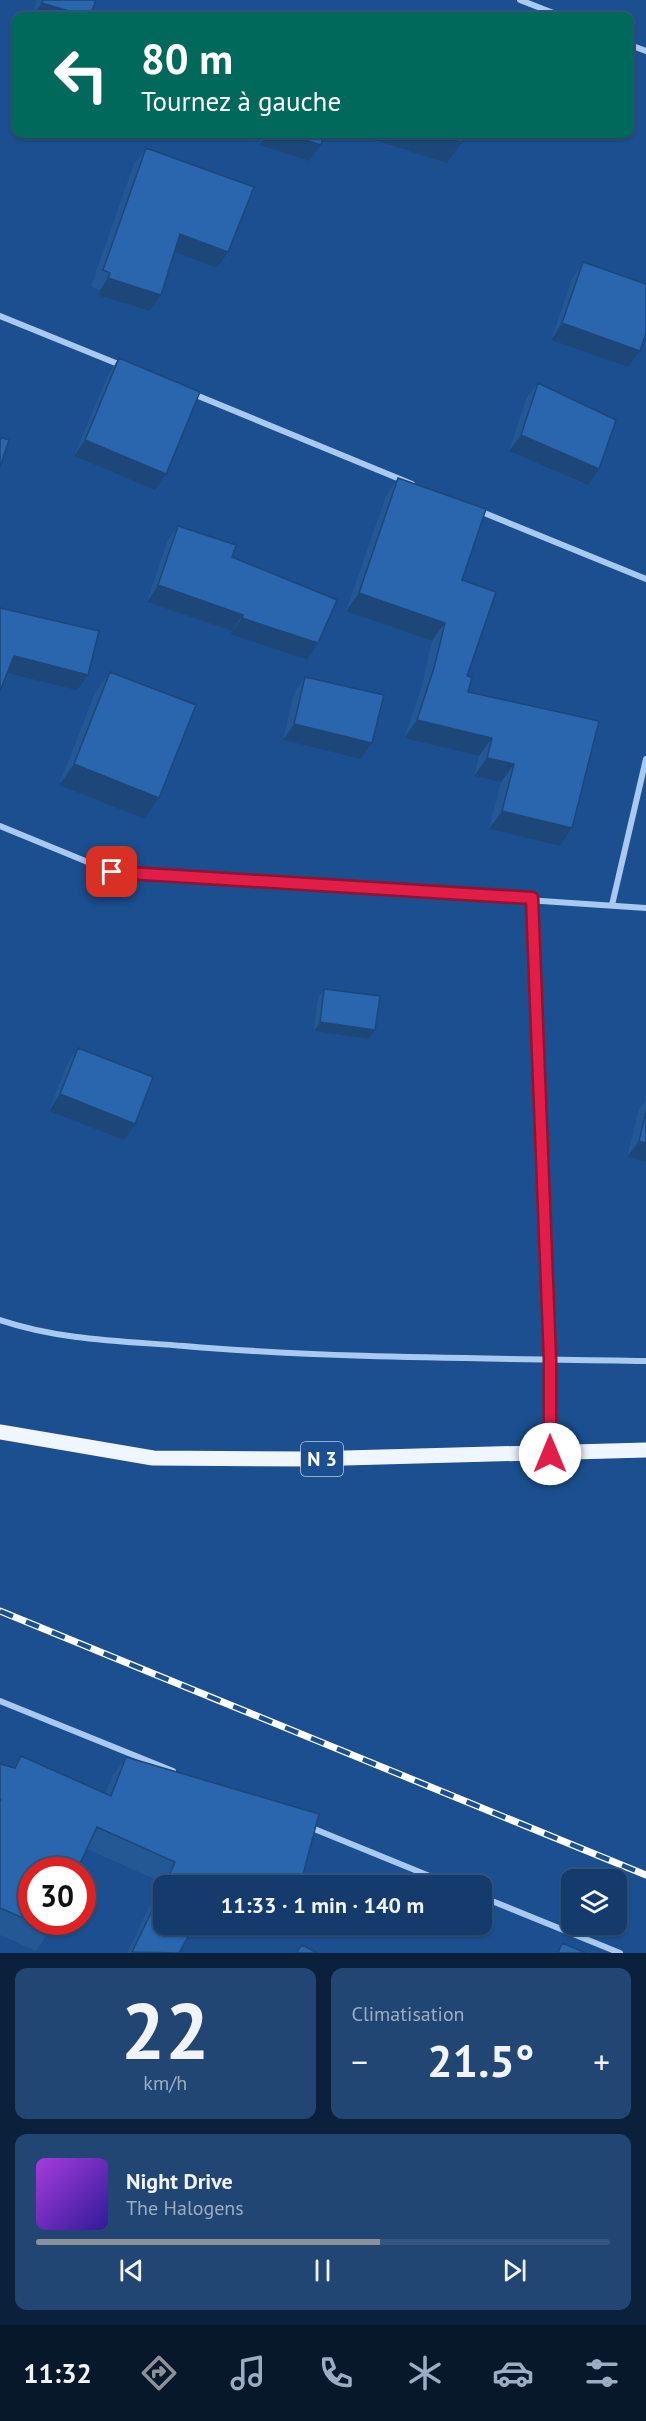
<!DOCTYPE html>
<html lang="fr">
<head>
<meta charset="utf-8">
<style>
  :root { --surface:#143b6b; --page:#214673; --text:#f1f3f6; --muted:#9dadc1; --line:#33557e; --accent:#8c9099 }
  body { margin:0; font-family:"PT Sans",sans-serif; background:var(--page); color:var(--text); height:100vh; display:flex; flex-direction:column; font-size:22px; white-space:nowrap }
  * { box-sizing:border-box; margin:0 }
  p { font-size:20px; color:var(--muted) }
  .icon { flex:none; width:33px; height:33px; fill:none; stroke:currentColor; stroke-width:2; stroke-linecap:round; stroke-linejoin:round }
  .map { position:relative; height:1953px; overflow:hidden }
  .sheet { display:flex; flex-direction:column; gap:15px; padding:15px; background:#0b203b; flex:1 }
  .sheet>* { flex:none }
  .hud { position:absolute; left:12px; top:12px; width:622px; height:126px; border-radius:12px; box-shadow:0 2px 4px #0004,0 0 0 2px var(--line); background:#00695c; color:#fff; overflow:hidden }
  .tools { position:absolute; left:561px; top:1869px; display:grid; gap:12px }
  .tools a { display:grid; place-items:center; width:66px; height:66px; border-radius:12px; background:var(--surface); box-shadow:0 2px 4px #0004,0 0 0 2px var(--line); font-size:30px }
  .speed { position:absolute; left:18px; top:1857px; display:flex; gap:12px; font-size:30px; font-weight:700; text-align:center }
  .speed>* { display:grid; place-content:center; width:78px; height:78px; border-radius:50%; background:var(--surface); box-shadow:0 2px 4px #0004,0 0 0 2px var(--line); line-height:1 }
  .speed .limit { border:9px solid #d22; background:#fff; color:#111 }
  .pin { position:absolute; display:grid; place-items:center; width:51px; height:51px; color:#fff; margin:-26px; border-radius:12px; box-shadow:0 3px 9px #0006 }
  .me { position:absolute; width:66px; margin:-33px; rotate:0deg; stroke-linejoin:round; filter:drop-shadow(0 0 4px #0008) }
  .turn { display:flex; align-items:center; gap:21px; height:126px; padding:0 30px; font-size:27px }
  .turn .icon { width:78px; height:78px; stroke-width:2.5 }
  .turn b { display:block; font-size:42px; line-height:51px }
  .big { font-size:45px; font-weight:600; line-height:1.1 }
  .sheet .widget { flex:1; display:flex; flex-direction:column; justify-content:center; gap:9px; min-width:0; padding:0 21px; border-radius:12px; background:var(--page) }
  .sheet .dial { align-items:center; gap:0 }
  .dial b { font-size:78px; line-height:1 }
  .song { display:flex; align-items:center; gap:18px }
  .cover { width:72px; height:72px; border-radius:9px; background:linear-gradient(135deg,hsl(280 70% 55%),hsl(250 70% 35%)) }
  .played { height:6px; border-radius:3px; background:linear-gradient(90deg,var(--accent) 60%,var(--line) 60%) }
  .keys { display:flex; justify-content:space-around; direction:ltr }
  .heat { display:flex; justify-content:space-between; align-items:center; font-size:33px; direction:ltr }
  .sheet .tiles { flex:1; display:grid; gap:15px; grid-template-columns:1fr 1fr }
  .widget:last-child { grid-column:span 2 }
  .trip { position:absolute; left:153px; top:1875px; width:339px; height:60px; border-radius:12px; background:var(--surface); box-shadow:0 2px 4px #0004,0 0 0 2px var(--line); font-weight:600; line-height:60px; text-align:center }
  .tab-bar { display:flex; height:96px; justify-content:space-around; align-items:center; background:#08182b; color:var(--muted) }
  .tab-bar .icon { width:42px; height:42px }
  .tab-bar .active { color:var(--accent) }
  .tab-bar b { font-size:27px; color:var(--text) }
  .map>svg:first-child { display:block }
</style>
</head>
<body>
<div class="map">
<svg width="646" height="1953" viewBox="0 0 646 1953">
  <rect width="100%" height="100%" fill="#1b4f8f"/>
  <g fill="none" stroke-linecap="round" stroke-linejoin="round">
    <path stroke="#a9c9ee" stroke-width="6" d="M520,0L561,16
      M630,45L646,51
      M0,316L123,366
      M191,393L412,484
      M477,510L646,579
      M0,826L112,872L646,908
      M532,898L550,1359V1453
      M612,905L646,759
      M0,1320C59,1340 122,1341 184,1346C337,1359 492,1358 646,1361
      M0,1701L173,1771
      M307,1826L454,1886
      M482,1897L620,1953"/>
    <path stroke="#f0f6ff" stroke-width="15" d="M0,1432L153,1458L308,1459L646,1450"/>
    <defs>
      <path id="rail" d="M0,1611L646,1875"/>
    </defs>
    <use href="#rail" stroke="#fff" stroke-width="7"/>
    <use href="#rail" stroke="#1b4f8f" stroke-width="4.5" stroke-dasharray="14" stroke-linecap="butt"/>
  </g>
  <path fill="#245895" d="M37,0H96L90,16H31Z
    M263,134H324L321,145L309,161L259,145Z
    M146,148L217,268L175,252L161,295L150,311L97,295L99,290L91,286L134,164Z
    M583,262L640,351L628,367L551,340L572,279Z
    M119,358L155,490L74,456L108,375Z
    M538,383L599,469L588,485L509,451L526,399Z
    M398,478L462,580L468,692L572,828L560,846L489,829L501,782L474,776L479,756L404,738L422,686L432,641L346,611L386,496Z
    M178,526L232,557L318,643L307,660L230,634L232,631L147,602L167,542Z
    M110,672L144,819L59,785L95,693Z
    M305,677L361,759L283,740L294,693Z
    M324,989L369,1039L314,1031L318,998Z
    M78,1048L124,1140L49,1111L67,1064Z
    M646,1100V1162L627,1157L639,1109Z
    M21,1756L105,1794L112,1777L126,1757L300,1886H164L179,1953H127L161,1882L87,1849L50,1930L36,1951L0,1935V1764L12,1768Z
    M255,1924H285L277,1935Z"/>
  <path fill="#1d4779" d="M42,3L86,16H32Z
    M267,134H286L321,145L309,161L259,145Z
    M363,134H436L462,142L447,163L362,136Z
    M180,234L228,252L217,268L169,250Z
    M108,278L161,295L150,311L97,295Z
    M562,323L640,351L628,367L551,340Z
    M521,435L599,469L588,485L509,451Z
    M85,440L166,474L155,490L74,456Z
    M158,585L243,615L232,631L147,602Z
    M359,593L445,623L432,641L346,611Z
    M242,618L318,643L307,660L230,634Z
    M14,656L88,675L77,690L3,672Z
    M417,720L492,738L479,756L404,738Z
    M294,724L372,743L361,759L283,740Z
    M487,758L514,764L501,782L474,776Z
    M74,764L159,798L144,819L59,785Z
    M502,811L572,828L560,846L489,829Z
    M320,1022L375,1030L369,1039L314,1031Z
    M60,1094L135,1124L124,1140L49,1111Z
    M639,1141L646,1143V1162L627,1157Z"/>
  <path fill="#2a66ad" stroke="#1d4779" stroke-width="1.5" d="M43,0H96L90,16H86L42,3Z
    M409,13L419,16H408Z
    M286,134H324L321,145Z
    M436,134H465L462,142Z
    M146,148L254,187L228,252L180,234L161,295L108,278L110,273L103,270Z
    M583,262L646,284V333L640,351L562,323Z
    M119,358L200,392L166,474L85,440Z
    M538,383L616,420L599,469L521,435Z
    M0,437L9,440L0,467Z
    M398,478L486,509L462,580L496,592L467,676L472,677L468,692L599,721L572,828L502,811L514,764L487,758L492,738L417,720L434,668L445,623L359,593Z
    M178,526L236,545L232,557L337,600L318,643L242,618L243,615L158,585Z
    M0,608L99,631L88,675L14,656L0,691Z
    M110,672L196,705L159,798L74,764Z
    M305,677L384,695L372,743L294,724Z
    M324,989L380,996L375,1030L320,1022Z
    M78,1048L153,1077L135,1124L60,1094Z
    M646,1112V1143L639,1141Z
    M21,1756L111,1796L126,1757L319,1814L300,1886H228L219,1882L217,1886H164L175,1862L97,1827L77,1870H32V1922H54L50,1930L0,1908V1801L1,1800L0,1799V1764L15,1768Z
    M164,1886V1924H195L179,1953L132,1952Z
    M562,1943L586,1953H558Z
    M302,1945L317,1953H296Z"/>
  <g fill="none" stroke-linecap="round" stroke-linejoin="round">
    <defs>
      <path id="route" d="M112,872L532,898L550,1359V1454"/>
    </defs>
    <use href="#route" stroke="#92132f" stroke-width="15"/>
    <use href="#route" stroke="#e11d48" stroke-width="10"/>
  </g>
  <g text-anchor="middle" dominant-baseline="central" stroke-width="6" stroke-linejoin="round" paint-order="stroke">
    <rect fill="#1b4f8f" stroke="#bbcadd" stroke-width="1.5" x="301" y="1442" width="42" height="34" rx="4.5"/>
    <g font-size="20" font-weight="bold" fill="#fff">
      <text x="322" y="1459">N 3</text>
    </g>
  </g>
</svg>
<div class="tools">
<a><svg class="icon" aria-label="layers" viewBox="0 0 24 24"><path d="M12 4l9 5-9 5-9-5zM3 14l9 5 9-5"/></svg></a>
</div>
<div class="speed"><div class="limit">30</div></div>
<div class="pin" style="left:112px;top:872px;background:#d93025"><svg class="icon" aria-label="arrive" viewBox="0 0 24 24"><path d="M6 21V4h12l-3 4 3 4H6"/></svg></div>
<svg class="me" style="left:550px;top:1454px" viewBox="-20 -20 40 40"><circle r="19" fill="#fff"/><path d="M0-13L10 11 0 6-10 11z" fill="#e11d48"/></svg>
<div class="trip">11:33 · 1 min · 140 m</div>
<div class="hud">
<div class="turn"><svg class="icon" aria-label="left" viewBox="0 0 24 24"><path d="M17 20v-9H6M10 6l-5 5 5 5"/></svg><div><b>80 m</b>Tournez à gauche</div></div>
</div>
</div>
<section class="sheet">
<div class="tiles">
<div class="widget dial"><b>22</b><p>km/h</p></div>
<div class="widget"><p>Climatisation</p>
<div class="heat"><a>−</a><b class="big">21.5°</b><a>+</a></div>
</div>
<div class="widget">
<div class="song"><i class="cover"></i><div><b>Night Drive</b><p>The Halogens</p></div></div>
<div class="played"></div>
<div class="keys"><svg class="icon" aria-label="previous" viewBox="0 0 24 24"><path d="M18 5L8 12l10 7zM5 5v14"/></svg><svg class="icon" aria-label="pause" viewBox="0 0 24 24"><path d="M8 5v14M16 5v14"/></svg><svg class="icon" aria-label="next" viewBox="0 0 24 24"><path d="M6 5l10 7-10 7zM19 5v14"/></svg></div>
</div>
</div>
</section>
<nav class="tab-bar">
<b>11:32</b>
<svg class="icon active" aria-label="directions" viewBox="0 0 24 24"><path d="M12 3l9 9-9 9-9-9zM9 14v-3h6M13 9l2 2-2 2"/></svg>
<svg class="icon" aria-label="music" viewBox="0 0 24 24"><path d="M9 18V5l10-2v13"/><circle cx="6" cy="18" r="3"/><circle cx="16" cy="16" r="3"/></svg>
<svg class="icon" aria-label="phone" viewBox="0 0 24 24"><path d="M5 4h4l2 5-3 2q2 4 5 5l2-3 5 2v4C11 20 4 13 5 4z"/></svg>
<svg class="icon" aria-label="climate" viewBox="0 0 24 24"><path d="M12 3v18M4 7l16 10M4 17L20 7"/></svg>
<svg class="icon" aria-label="car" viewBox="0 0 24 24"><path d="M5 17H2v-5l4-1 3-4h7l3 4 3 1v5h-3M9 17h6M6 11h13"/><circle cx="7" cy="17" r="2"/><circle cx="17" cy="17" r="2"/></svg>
<svg class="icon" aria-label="filters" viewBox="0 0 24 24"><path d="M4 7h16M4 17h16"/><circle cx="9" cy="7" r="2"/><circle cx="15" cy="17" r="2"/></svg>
</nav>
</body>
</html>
